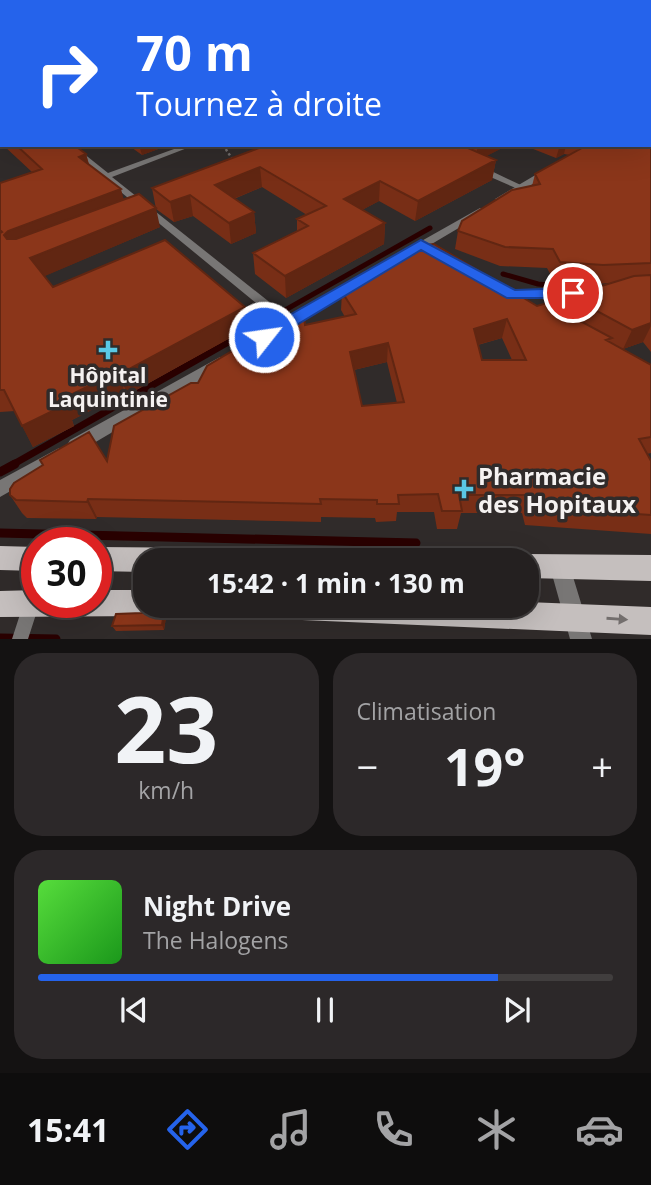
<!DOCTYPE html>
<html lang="fr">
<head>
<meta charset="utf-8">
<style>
  :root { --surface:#242020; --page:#2c2829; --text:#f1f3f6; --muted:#a3a3a5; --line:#413e3e; --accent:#2563eb }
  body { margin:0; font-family:"Open Sans",sans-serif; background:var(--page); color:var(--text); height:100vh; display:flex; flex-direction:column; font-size:26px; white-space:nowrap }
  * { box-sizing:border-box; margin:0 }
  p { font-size:23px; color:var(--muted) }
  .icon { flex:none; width:38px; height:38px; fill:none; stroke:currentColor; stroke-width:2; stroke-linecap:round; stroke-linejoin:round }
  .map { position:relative; height:639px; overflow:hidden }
  .side { display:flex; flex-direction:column; gap:14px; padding:14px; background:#141212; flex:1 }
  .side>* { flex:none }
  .guide { position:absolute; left:0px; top:0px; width:651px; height:147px; box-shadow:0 7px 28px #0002,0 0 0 2px var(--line); background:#2563eb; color:#fff; overflow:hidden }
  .speed { position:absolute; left:21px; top:527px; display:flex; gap:14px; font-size:35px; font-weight:700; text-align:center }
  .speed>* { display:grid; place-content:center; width:91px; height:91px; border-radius:50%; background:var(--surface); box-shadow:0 7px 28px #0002,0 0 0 2px var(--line); line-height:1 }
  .speed .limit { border:10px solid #d22; background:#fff; color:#111 }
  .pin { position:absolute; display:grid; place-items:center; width:60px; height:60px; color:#fff; margin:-30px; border:4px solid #fff; border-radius:50%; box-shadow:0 2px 7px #0007 }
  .me { position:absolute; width:77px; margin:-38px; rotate:60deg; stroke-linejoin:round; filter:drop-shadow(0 0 5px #0008) }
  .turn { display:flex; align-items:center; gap:24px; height:147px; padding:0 21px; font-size:32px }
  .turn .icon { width:91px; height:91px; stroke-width:2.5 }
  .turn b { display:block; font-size:49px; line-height:60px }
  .big { font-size:52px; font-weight:700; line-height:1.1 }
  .side .card { flex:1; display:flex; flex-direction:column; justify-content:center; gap:10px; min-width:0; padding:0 24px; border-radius:28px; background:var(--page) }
  .side .dial { align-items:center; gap:0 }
  .dial b { font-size:91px; line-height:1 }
  .song { display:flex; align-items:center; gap:21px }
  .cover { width:84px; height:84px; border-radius:10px; background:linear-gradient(135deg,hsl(110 70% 55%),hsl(120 70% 35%)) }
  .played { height:7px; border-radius:4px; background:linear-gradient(90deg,var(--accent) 80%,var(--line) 80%) }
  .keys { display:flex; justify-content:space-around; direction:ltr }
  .heat { display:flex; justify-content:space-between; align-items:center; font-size:38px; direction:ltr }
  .side .tiles { flex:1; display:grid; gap:14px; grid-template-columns:1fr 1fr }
  .card:last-child { grid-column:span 2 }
  .trip { position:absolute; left:133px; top:548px; width:406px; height:70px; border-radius:28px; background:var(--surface); box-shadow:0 7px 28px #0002,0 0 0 2px var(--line); font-weight:700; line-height:70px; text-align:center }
  .dock { display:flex; height:112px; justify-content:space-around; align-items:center; background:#0e0d0d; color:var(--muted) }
  .dock .icon { width:49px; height:49px }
  .dock .selected { color:var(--accent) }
  .dock b { font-size:32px; color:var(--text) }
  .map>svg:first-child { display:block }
</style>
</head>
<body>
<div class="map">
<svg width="651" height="639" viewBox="0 0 651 639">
  <rect width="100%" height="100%" fill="#302b2a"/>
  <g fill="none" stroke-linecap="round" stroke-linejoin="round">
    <path stroke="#290000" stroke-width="5" d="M503,274L538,284L569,287
      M257,326L430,228"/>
    <path stroke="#290000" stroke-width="7" d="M12,465L260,324"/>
    <path stroke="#290000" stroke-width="9" d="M0,472L15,464
      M0,533L416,543
      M0,638L56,639"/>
    <path stroke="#716d6c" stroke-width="2.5" stroke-dasharray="2.5 2.5" stroke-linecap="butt" d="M223,145L233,160"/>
    <path fill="#787675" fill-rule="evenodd" d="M65,145H73L108,173L185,145H195L112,177L292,320L293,323L292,326H284L105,179H102V176Z
      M479,168H485L525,187L524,189H518L479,172Z
      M31,597L37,599L39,605L28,639H12L25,599Z"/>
    <path fill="#787675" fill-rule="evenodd" d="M549,167L554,170L553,172L504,201L500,202L495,199Z
      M480,208L484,209V213L263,344H253L251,340L253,336Z
      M598,287L605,291L603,294L512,299L505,295L512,291Z
      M220,357L225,358L228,362L225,366L82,450L76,452L70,450L67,445L70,440Z
      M59,448L65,450L68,455L65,460L0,497V480Z
      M560,557L567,560L570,567L592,639H570L550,567L553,560Z"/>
    <path fill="#c5bfbe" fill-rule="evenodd" d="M0,546L37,547V571L0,570Z
      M96,547L220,548L229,551L233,560H145V572L96,571Z
      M527,554L651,555V581L527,578V560H517Z
      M37,590V602H96V590H145V606H157L154,612L145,616L0,617V591Z
      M527,602L651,607V635L279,619L270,615L266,606H527Z"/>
  </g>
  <path fill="#782e16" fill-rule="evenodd" d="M0,0H651V352L643,342L623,349L610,343L651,365V453L647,454L651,461V534L525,525L522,513H461L457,529H437L434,512H397L396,521L376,522L375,518L321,517V522L97,517L96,519L27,518L22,513L10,495L43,466L40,460L107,461L198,383L275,334L305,325L345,317L341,310L342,292L537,306L563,311L569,296L611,283L596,284L554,281L547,268L500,266L455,249L458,231L532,186L535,174L570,155L564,154L556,158L523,145H649V2H2V94L0,93ZM502,338L512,360H482L478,345ZM387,362L397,403L362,406L354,370Z
    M0,105H2V144L0,142Z
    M3,145H74L86,154L89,164L123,200L160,227L44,276L53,287L248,328L127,395L125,393L72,420L74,426L33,447L15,411L0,412V183L32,172Z
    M128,145H169L142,155Z
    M267,145L408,148L414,145H508L486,156L496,160L492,180L415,221L379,201L362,210L385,223L384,244L286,298L255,274L253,253L297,232V219L307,215L262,187L234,199L254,212L256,233L231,244L193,216L174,222L156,209L152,188Z
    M165,606L167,611L164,630L116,631L112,626L142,613Z"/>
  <path fill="#612612" d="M139,145H169L142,155Z
    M478,145H508L475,162Z
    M560,145H566L564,154L556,158Z
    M86,154L91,173L79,157Z
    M496,160L492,180L415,221L418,201Z
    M260,167L262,187L218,205L215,185Z
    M380,181L379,201L343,220L344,199Z
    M121,189L126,208L16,251L4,235L8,231Z
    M190,195L193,216L174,222L170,202Z
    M156,208L160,227L38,279L30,258Z
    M254,212L256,233L231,244L229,223Z
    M385,223L384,244L286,298L285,276Z
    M245,307L248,328L127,395L120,374Z
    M507,319L502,338L469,347L474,329Z
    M651,323V326L643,342L623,349L632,330Z
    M388,343L387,362L349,371L350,352Z
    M118,372L125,393L72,420L74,426L33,447L22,426L62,399Z
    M88,499L97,517L96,519L87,502Z
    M165,606L167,611L164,630L162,625Z"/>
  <path fill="#8b361a" stroke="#612612" stroke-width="2" fill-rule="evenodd" d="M0,0H651V263L603,265L560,262L553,249L505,247L458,231L462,221L512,190L540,184L535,174L580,149L574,147L576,145H649V2H2V84L0,82Z
    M0,105H2V133L0,131Z
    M16,145H74L86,154L79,157L121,189L8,231L4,235L7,239H16L139,194L156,208L30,258L53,287L165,240L245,307L120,374L118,372L62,399L65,405L22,426L4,390H0V233L2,232L0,230V183L42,169Z
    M267,145H401L408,148L414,145H461L496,160L418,201L380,181L344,199L385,223L285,276L253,253L308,226L297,219L326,206L260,167L215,185L254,212L229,223L190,195L170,202L152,188Z
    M434,244L537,306L547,303L612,338L606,340L651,365V437L639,439L651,461V515L533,507L529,495H459L462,511H442L438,494L398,495L399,504H377V500L320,499L321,504L88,499L87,502L16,500L10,495V489L14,483L43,465L40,460L89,432L107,461L114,426L191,383H198L207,366L269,329L275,334L304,317L305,325L356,314L342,292L368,281L426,245ZM507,319L526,360H482L474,329ZM388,343L404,402L362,406L350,352Z
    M651,275V323L632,330L569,296L634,276Z
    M155,606H165L162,625L112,626L116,614L142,613Z"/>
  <defs><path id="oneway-solid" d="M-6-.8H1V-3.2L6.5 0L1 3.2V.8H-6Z" transform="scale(1.75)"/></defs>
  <use fill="#736e6d" href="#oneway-solid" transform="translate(617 619) rotate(4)"/>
  <path fill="#2563eb" stroke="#184099" stroke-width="2" d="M421,240L515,290L573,288L581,293L573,298H507L421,250L270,341H258L256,337L258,333Z"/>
  <g fill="#5ac8e5" stroke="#302b2a" stroke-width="2.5">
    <path d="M104.5 339.5h7v7h7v7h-7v7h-7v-7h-7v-7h7z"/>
    <path d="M460.5 478.5h7v7h7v7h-7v7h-7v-7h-7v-7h7z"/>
  </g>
  <g text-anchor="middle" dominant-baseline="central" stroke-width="7" stroke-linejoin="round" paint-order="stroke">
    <g font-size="21" font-weight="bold" fill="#f5f2f1" stroke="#302b2a">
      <text x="108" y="375">Hôpital<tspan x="108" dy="24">Laquintinie</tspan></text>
    </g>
    <g font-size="24" font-weight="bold" fill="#f5f2f1" stroke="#302b2a" text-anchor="start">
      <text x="478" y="475">Pharmacie<tspan x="478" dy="28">des Hopitaux</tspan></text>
    </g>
  </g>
</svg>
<div class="speed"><div class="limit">30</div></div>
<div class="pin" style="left:573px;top:293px;background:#d93025"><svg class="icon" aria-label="arrive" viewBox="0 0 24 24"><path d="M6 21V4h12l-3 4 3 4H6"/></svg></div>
<svg class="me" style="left:264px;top:337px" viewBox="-20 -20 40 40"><circle r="17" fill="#2563eb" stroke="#fff" stroke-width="3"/><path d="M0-11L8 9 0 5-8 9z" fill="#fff"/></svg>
<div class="trip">15:42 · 1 min · 130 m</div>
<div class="guide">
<div class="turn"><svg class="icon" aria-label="right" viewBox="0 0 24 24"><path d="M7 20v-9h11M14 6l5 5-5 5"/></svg><div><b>70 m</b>Tournez à droite</div></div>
</div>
</div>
<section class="side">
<div class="tiles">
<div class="card dial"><b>23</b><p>km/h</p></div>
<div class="card"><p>Climatisation</p>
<div class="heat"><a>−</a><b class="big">19°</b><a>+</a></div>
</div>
<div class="card">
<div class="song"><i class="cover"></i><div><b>Night Drive</b><p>The Halogens</p></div></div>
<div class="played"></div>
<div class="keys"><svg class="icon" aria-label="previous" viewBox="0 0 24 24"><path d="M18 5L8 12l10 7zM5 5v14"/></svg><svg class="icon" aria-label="pause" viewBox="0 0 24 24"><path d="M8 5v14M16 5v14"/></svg><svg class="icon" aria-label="next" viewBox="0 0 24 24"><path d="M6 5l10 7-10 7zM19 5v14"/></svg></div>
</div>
</div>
</section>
<nav class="dock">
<b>15:41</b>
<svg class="icon selected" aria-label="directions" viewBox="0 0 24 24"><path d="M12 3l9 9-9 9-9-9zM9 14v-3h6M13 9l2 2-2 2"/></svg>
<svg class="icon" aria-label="music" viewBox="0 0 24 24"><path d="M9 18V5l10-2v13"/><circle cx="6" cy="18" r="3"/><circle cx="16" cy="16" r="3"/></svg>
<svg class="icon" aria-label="phone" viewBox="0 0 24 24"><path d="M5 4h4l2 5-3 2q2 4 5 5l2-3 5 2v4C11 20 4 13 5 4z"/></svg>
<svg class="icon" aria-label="climate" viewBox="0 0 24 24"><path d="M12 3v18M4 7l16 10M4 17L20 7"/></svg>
<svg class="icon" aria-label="car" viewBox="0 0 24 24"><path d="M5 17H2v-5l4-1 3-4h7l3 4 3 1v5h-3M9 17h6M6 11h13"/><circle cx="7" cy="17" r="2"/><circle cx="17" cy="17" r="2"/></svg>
</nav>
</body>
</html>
